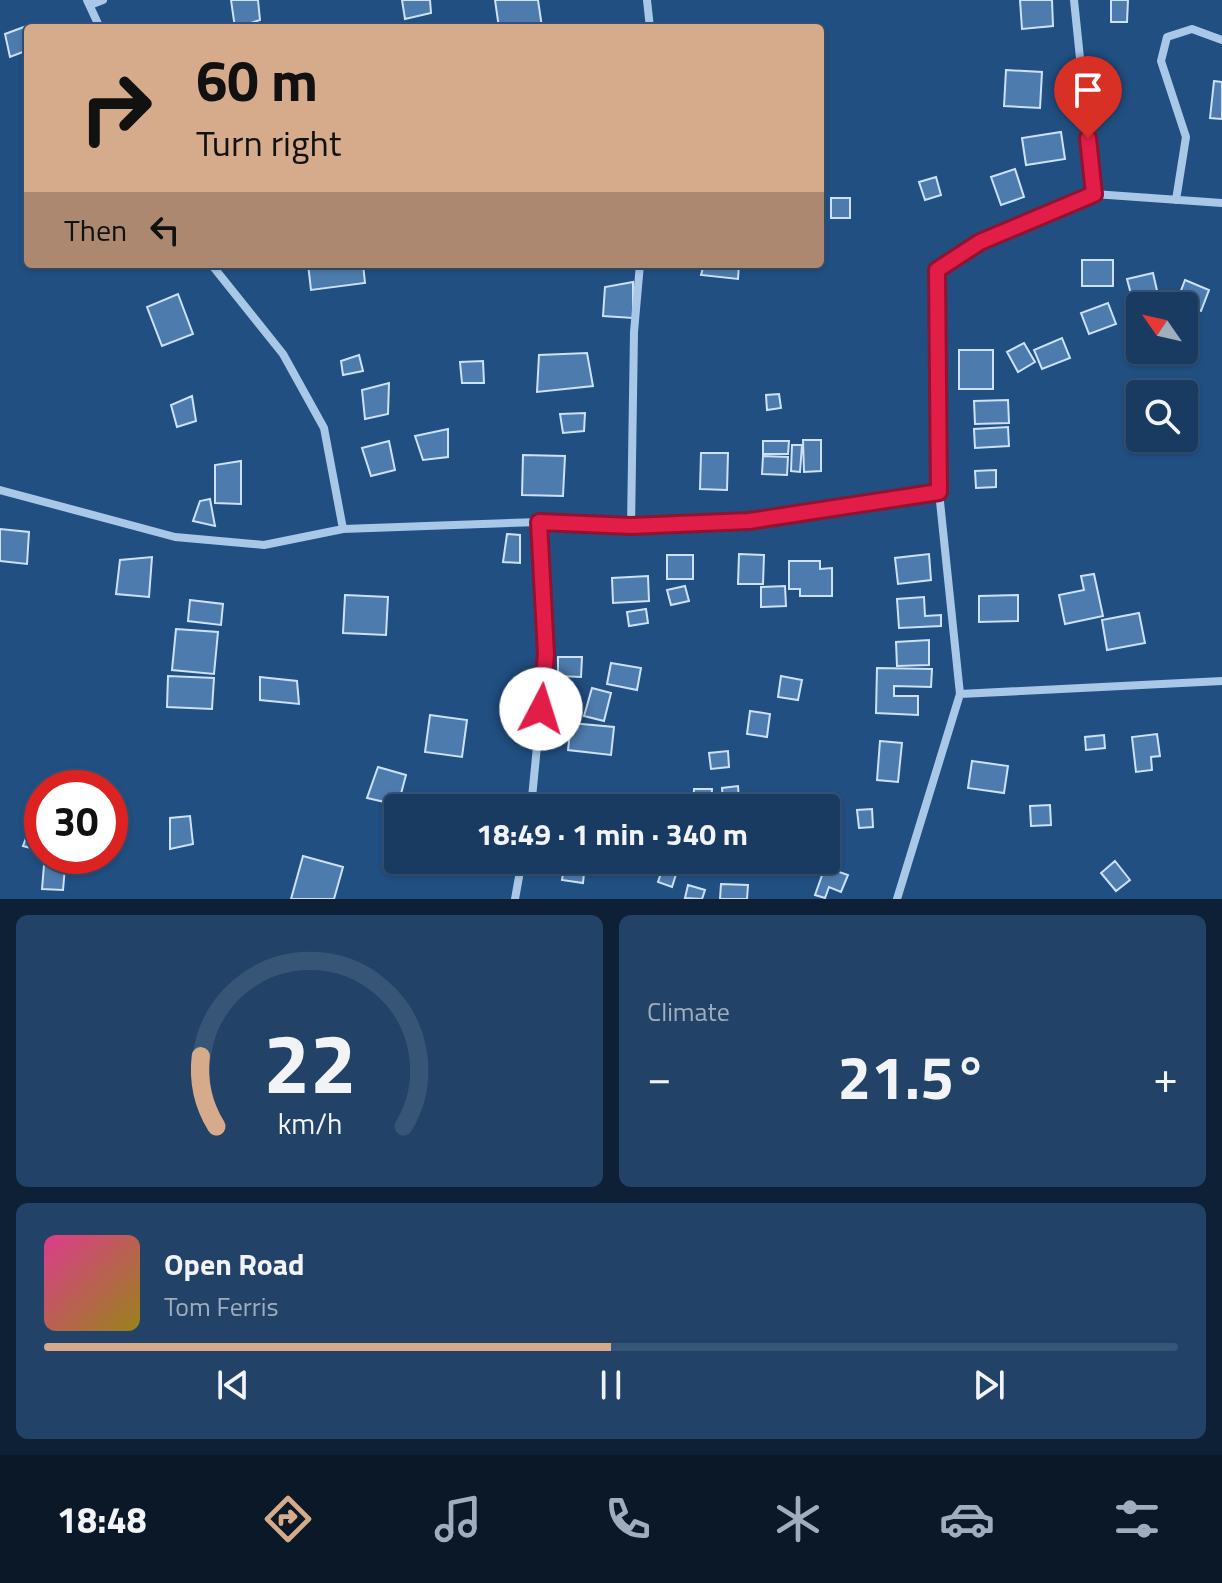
<!DOCTYPE html>
<html lang="en">
<head>
<meta charset="utf-8">
<style>
  :root { --surface:#193b62; --page:#224268; --text:#f1f3f6; --muted:#9fadbe; --line:#375577; --accent:#d6ab8b }
  body { margin:0; font-family:"Titillium Web",sans-serif; background:var(--page); color:var(--text); height:100vh; display:flex; flex-direction:column; font-size:30px; white-space:nowrap }
  * { box-sizing:border-box; margin:0 }
  p { font-size:26px; color:var(--muted) }
  .icon { flex:none; width:44px; height:44px; fill:none; stroke:currentColor; stroke-width:2; stroke-linecap:round; stroke-linejoin:round }
  .map { position:relative; height:899px; overflow:hidden }
  .panel { display:flex; flex-direction:column; gap:16px; padding:16px; background:#0e2036; flex:1 }
  .panel>* { flex:none }
  .hud { position:absolute; left:24px; top:24px; width:800px; height:244px; border-radius:8px; box-shadow:0 2px 6px #0004,0 0 0 2px var(--line); background:#d6ab8b; color:#111; overflow:hidden }
  .needle { width:52px; rotate:304deg }
  .controls { position:absolute; left:1126px; top:292px; display:grid; gap:16px }
  .controls a { display:grid; place-items:center; width:72px; height:72px; border-radius:8px; background:var(--surface); box-shadow:0 2px 6px #0004,0 0 0 2px var(--line); font-size:40px }
  .speed { position:absolute; left:24px; top:770px; display:flex; gap:16px; font-size:40px; font-weight:700; text-align:center }
  .speed>* { display:grid; place-content:center; width:104px; height:104px; border-radius:50%; background:var(--surface); box-shadow:0 2px 6px #0004,0 0 0 2px var(--line); line-height:1 }
  .speed .limit { border:12px solid #d22; background:#fff; color:#111 }
  .pin { position:absolute; display:grid; place-items:center; width:68px; height:68px; color:#fff; margin:-82px -34px; border-radius:50% 50% 50% 0; rotate:-45deg; box-shadow:0 0 8px #0007 }
  .pin .icon { rotate:45deg }
  .me { position:absolute; width:88px; margin:-44px; rotate:5deg; stroke-linejoin:round; filter:drop-shadow(0 0 6px #0008) }
  .turn { display:flex; align-items:center; gap:28px; height:168px; padding:0 40px; font-size:36px }
  .turn .icon { width:104px; height:104px; stroke-width:2.5 }
  .turn b { display:block; font-size:56px; line-height:68px }
  .then { display:flex; align-items:center; height:76px; padding:0 40px; background:#0003; gap:16px; font-size:30px }
  .big { font-size:60px; font-weight:700; line-height:1.1 }
  .panel .widget { flex:1; display:flex; flex-direction:column; justify-content:center; gap:12px; min-width:0; padding:0 28px; border-radius:12px; background:var(--page) }
  .panel .dial { align-items:center; gap:0 }
  .dial svg { height:208px; overflow:visible; fill:none; stroke:var(--line); stroke-width:7; stroke-linecap:round; text-anchor:middle }
  .dial text { fill:var(--text); stroke:none }
  .song { display:flex; align-items:center; gap:24px }
  .cover { width:96px; height:96px; border-radius:12px; background:linear-gradient(135deg,hsl(330 70% 55%),hsl(50 70% 35%)) }
  .played { height:8px; border-radius:4px; background:linear-gradient(90deg,var(--accent) 50%,var(--line) 50%) }
  .keys { display:flex; justify-content:space-around; direction:ltr }
  .heat { display:flex; justify-content:space-between; align-items:center; font-size:44px; direction:ltr }
  .panel .tiles { flex:1; display:grid; gap:16px; grid-template-columns:1fr 1fr }
  .widget:last-child { grid-column:span 2 }
  .trip { position:absolute; left:384px; top:794px; width:456px; height:80px; border-radius:8px; background:var(--surface); box-shadow:0 2px 6px #0004,0 0 0 2px var(--line); font-weight:700; line-height:80px; text-align:center }
  .tabs { display:flex; height:128px; justify-content:space-around; align-items:center; background:#0a1827; color:var(--muted) }
  .tabs .icon { width:56px; height:56px }
  .tabs .active { color:var(--accent) }
  .tabs b { font-size:36px; color:var(--text) }
  .map>svg:first-child { display:block }
</style>
</head>
<body>
<div class="map">
<svg width="1222" height="899" viewBox="0 0 1222 899">
  <rect width="100%" height="100%" fill="#214f82"/>
  <path fill="#4e7bad" stroke="#cce1f6" stroke-width="2" d="M231,0H258L260,20L235,28Z
    M402,0H430L431,13L405,19Z
    M495,0H538L542,27L499,28Z
    M1020,0H1052L1053,26L1022,29Z
    M1111,0H1128L1127,22H1111Z
    M32,24L34,28H28V50L10,57L5,34Z
    M1006,70L1042,72L1040,108L1004,106Z
    M1214,81L1222,82V119L1210,118Z
    M1061,132L1065,159L1026,165L1022,138Z
    M1015,169L1024,197L1001,205L991,177Z
    M936,177L941,195L925,200L919,182Z
    M831,198H850V218H831Z
    M1082,260H1113V286H1082Z
    M308,264H363L365,283L311,290Z
    M704,264H739L738,279L701,275Z
    M1153,273L1158,295L1133,302L1127,279Z
    M1185,280L1209,290L1201,311L1177,301Z
    M633,282V318L603,316L605,287Z
    M178,294L193,334L162,346L147,307Z
    M1108,303L1116,324L1089,334L1081,313Z
    M1062,338L1070,358L1042,369L1034,350Z
    M1024,343L1035,362L1018,372L1007,352Z
    M959,350H993V389H959Z
    M587,353L593,386L537,392L539,355Z
    M359,355L363,371L343,375L341,361Z
    M483,361L484,383H462L460,362Z
    M389,383L388,414L365,419L362,390Z
    M779,394L781,408L767,410L766,395Z
    M192,396L196,421L177,427L171,405Z
    M1008,400L1009,423L975,424L974,401Z
    M585,413L584,431L563,433L560,414Z
    M1008,427L1009,446L975,448L974,429Z
    M448,429V457L423,460L415,436Z
    M803,440H821V471L804,472Z
    M389,441L395,470L371,476L362,448Z
    M763,441H789L788,454H763Z
    M792,445H802L800,472L791,471Z
    M701,453H728L727,490L700,489Z
    M523,455L565,456L563,496L522,495Z
    M763,456L788,457L787,475L762,474Z
    M241,461V504L215,503V465Z
    M996,470V487L976,488L975,471Z
    M210,499L215,526L193,521L200,501Z
    M0,529L29,532L27,564L0,561Z
    M507,534L520,535V563L503,562Z
    M739,554L764,555L763,584H738Z
    M929,554L931,580L898,584L895,558Z
    M667,555H693V579H667Z
    M152,557L149,597L116,594L120,560Z
    M789,561H820V569L832,568V596H800V589H789Z
    M1094,574L1103,616L1065,624L1059,595L1084,590L1081,576Z
    M648,576L649,601L613,603L612,578Z
    M685,586L689,601L671,605L667,590Z
    M785,586L786,606L761,607V587Z
    M345,595L388,597L386,635L343,633Z
    M1018,595V621L979,622V596Z
    M924,597L925,616L941,615V626L899,628L897,599Z
    M190,600L223,604L221,625L188,621Z
    M646,609L648,623L629,626L627,612Z
    M1139,613L1145,643L1107,650L1102,620Z
    M176,629L218,632L214,674L172,670Z
    M929,640V665L897,666L896,642Z
    M558,657H582L581,677L558,676Z
    M611,663L641,668L637,690L607,684Z
    M877,668L932,669L931,687L894,686V696H918V715L876,713Z
    M168,676L214,678L212,709L167,707Z
    M781,676L802,680L798,700L778,697Z
    M260,677L297,681L299,704L260,700Z
    M592,688L611,693L604,721L584,716Z
    M750,711L770,714L767,737L747,734Z
    M430,715L467,720L462,757L425,752Z
    M571,723L614,727L611,755L568,750Z
    M1157,734L1160,756L1151,757L1152,770L1136,772L1132,737Z
    M1104,735L1105,748L1086,750L1085,737Z
    M880,741L902,743L898,782L877,780Z
    M728,751L729,767L711,769L709,753Z
    M972,761L1008,766L1004,793L968,788Z
    M378,767L406,775L398,805L367,798Z
    M738,786L739,801L723,803L722,788Z
    M694,789H712L711,808H693Z
    M1050,805L1051,825L1031,826L1030,806Z
    M872,809L873,827L859,828L857,810Z
    M190,816L193,844L170,849V818Z
    M32,822L42,825V851L23,846Z
    M303,856L343,867L334,899H291Z
    M565,860L585,863L583,883L562,880Z
    M665,861L679,865L672,887L658,882Z
    M1115,861L1130,880L1116,891L1101,873Z
    M44,865L65,867L63,890L42,889Z
    M825,867L848,875L841,892L829,887L825,898L815,895Z
    M721,884L748,885L747,899H720Z
    M688,885L705,890L702,899L685,898Z"/>
  <g fill="none" stroke-linecap="round" stroke-linejoin="round">
    <path stroke="#a9c8e8" stroke-width="8" d="M87,0L100,28
      M647,0L650,28
      M1074,0L1094,194
      M90,5L103,0
      M1176,200L1186,137L1161,61L1167,37L1192,29L1222,40
      M211,264L283,354L324,428L343,529
      M0,490L175,537L264,545L343,529L539,522L631,526L749,521L939,492
      M631,526L634,332L640,264
      M960,694L1222,681
      M531,808L546,654L539,522
      M515,899L522,860
      M897,899L960,694L939,492L937,270L980,242L1094,194L1222,203"/>
  </g>
  <g fill="none" stroke-linecap="round" stroke-linejoin="round">
    <defs>
      <path id="route" d="M541,709L546,654L539,522L631,526L749,521L939,492L937,270L980,242L1094,194L1088,138"/>
    </defs>
    <use href="#route" stroke="#92132f" stroke-width="20"/>
    <use href="#route" stroke="#e11d48" stroke-width="14"/>
  </g>
</svg>
<div class="controls">
<a><svg class="needle" viewBox="-14 -14 28 28"><path d="M0-13l5 13h-10z" fill="#e53935"/><path d="M0 13l5-13h-10z" fill="#9fadbe"/></svg></a>
<a><svg class="icon" aria-label="search" viewBox="0 0 24 24"><circle cx="10" cy="10" r="6"/><path d="M15 15l6 6"/></svg></a>
</div>
<div class="speed"><div class="limit">30</div></div>
<div class="pin" style="left:1088px;top:138px;background:#d93025"><svg class="icon" aria-label="arrive" viewBox="0 0 24 24"><path d="M6 21V4h12l-3 4 3 4H6"/></svg></div>
<svg class="me" style="left:541px;top:709px" viewBox="-20 -20 40 40"><circle r="19" fill="#fff"/><path d="M0-13L10 11 0 6-10 11z" fill="#e11d48"/></svg>
<div class="trip">18:49 · 1 min · 340 m</div>
<div class="hud">
<div class="turn"><svg class="icon" aria-label="right" viewBox="0 0 24 24"><path d="M7 20v-9h11M14 6l5 5-5 5"/></svg><div><b>60 m</b>Turn right</div></div>
<div class="then">Then<svg class="icon" aria-label="left" viewBox="0 0 24 24"><path d="M17 20v-9H6M10 6l-5 5 5 5"/></svg></div>
</div>
</div>
<section class="panel">
<div class="tiles">
<div class="widget dial"><svg viewBox="0 0 100 80">
<path d="M14 69A42 42 0 1 1 86 69"/>
<path d="M14 69A42 42 0 0 1 8 42" stroke="#d6ab8b"/>
<text x="50" y="56" font-size="32" font-weight="700">22</text>
<text x="50" y="72" font-size="11">km/h</text>
</svg></div>
<div class="widget"><p>Climate</p>
<div class="heat"><a>−</a><b class="big">21.5°</b><a>+</a></div>
</div>
<div class="widget">
<div class="song"><i class="cover"></i><div><b>Open Road</b><p>Tom Ferris</p></div></div>
<div class="played"></div>
<div class="keys"><svg class="icon" aria-label="previous" viewBox="0 0 24 24"><path d="M18 5L8 12l10 7zM5 5v14"/></svg><svg class="icon" aria-label="pause" viewBox="0 0 24 24"><path d="M8 5v14M16 5v14"/></svg><svg class="icon" aria-label="next" viewBox="0 0 24 24"><path d="M6 5l10 7-10 7zM19 5v14"/></svg></div>
</div>
</div>
</section>
<nav class="tabs">
<b>18:48</b>
<svg class="icon active" aria-label="directions" viewBox="0 0 24 24"><path d="M12 3l9 9-9 9-9-9zM9 14v-3h6M13 9l2 2-2 2"/></svg>
<svg class="icon" aria-label="music" viewBox="0 0 24 24"><path d="M9 18V5l10-2v13"/><circle cx="6" cy="18" r="3"/><circle cx="16" cy="16" r="3"/></svg>
<svg class="icon" aria-label="phone" viewBox="0 0 24 24"><path d="M5 4h4l2 5-3 2q2 4 5 5l2-3 5 2v4C11 20 4 13 5 4z"/></svg>
<svg class="icon" aria-label="climate" viewBox="0 0 24 24"><path d="M12 3v18M4 7l16 10M4 17L20 7"/></svg>
<svg class="icon" aria-label="car" viewBox="0 0 24 24"><path d="M5 17H2v-5l4-1 3-4h7l3 4 3 1v5h-3M9 17h6M6 11h13"/><circle cx="7" cy="17" r="2"/><circle cx="17" cy="17" r="2"/></svg>
<svg class="icon" aria-label="filters" viewBox="0 0 24 24"><path d="M4 7h16M4 17h16"/><circle cx="9" cy="7" r="2"/><circle cx="15" cy="17" r="2"/></svg>
</nav>
</body>
</html>
